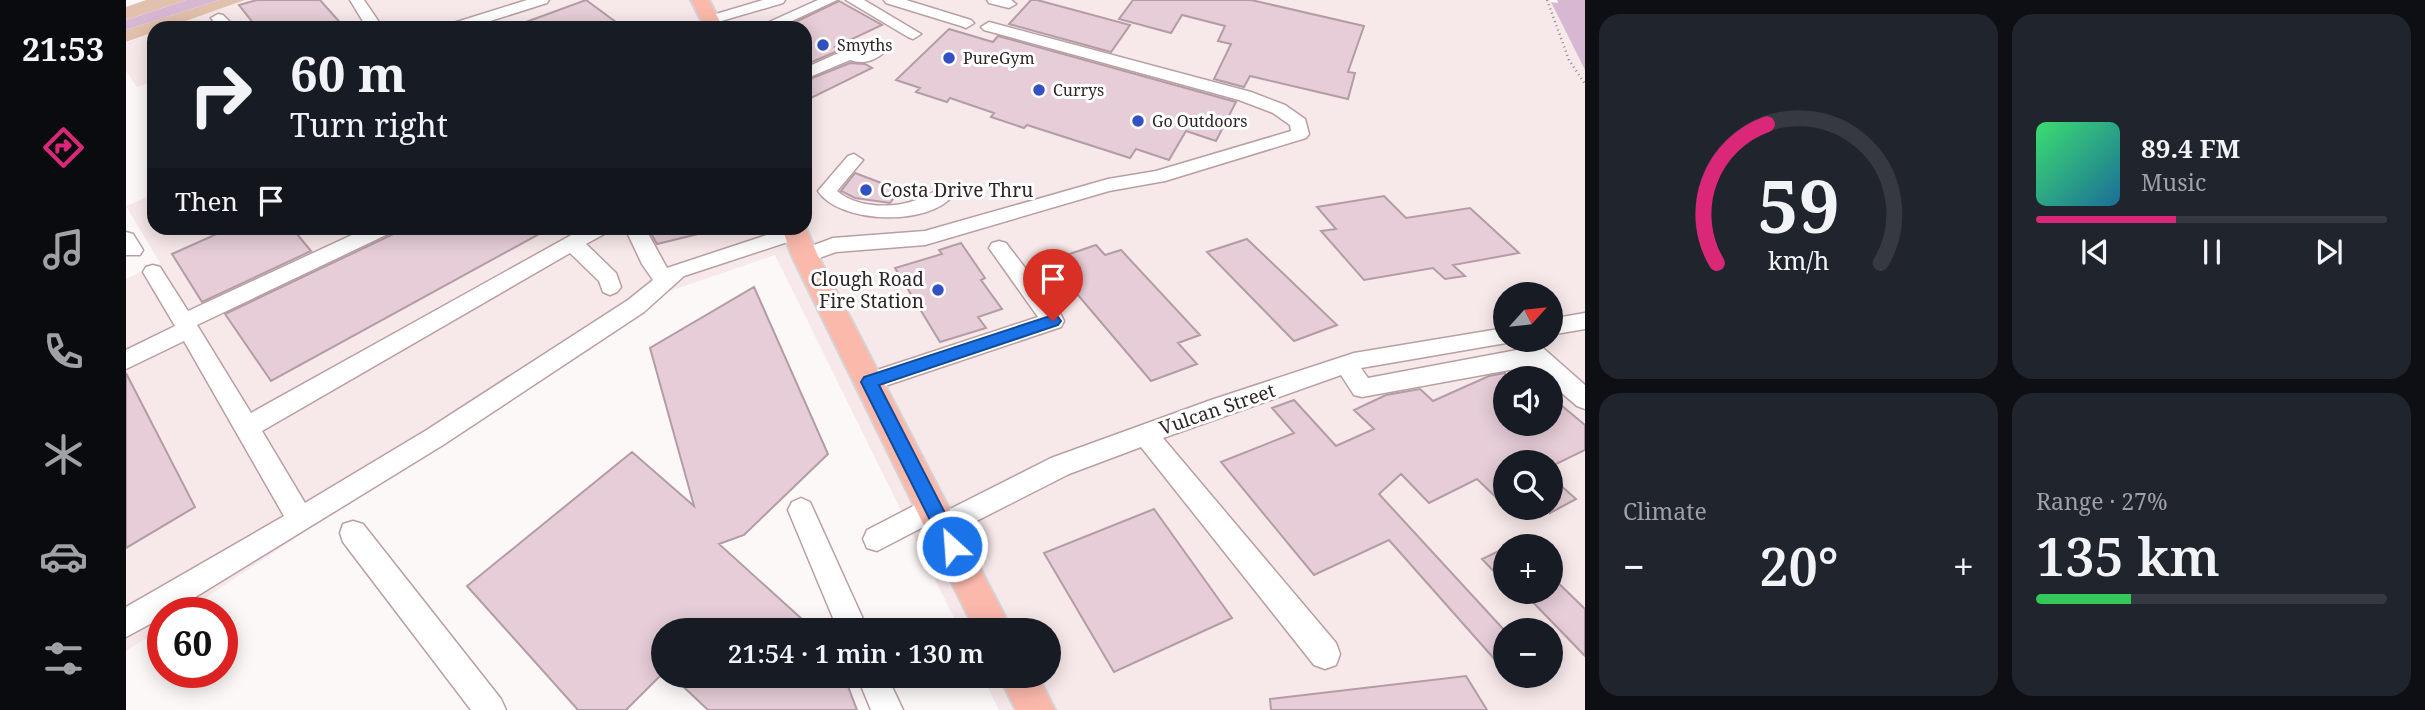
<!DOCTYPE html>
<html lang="en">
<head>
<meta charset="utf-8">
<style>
  :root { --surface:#171b24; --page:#20242c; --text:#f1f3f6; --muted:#9ea1a6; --line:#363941; --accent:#db2777 }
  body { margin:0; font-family:"Noto Serif",serif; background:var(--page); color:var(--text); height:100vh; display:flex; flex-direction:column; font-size:26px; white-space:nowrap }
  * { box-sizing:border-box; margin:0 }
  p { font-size:23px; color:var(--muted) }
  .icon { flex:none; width:38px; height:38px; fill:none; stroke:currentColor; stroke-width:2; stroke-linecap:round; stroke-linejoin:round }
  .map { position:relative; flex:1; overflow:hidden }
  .panel { display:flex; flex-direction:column; gap:14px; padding:14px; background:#0d0f14; width:840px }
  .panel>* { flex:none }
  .hud { position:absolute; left:21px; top:21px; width:665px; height:214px; border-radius:21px; box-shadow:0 4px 18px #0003; background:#171b24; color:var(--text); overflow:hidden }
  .needle { width:46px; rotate:63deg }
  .controls { position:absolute; left:1367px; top:282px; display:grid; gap:14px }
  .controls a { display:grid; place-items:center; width:70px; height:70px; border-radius:50%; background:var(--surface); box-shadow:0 4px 18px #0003; font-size:35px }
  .speed { position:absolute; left:21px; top:597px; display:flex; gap:14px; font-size:35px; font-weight:700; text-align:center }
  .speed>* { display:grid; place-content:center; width:91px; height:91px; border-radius:50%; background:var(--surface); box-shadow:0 4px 18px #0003; line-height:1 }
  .speed .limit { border:10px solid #d22; background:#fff; color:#111 }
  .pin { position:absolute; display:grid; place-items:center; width:60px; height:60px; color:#fff; margin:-72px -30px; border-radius:50% 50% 50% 0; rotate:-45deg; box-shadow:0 0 7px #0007 }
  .pin .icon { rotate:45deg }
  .me { position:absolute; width:77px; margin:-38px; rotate:334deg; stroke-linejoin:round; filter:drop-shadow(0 0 5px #0008) }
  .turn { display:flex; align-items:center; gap:24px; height:147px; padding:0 28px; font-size:32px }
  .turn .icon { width:91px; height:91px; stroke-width:2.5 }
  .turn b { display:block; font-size:49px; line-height:60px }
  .then { display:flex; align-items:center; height:66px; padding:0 28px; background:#0003; gap:14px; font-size:26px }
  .big { font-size:52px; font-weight:600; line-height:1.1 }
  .panel .widget { flex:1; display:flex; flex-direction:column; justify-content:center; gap:10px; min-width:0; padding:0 24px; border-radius:21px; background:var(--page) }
  .panel .dial { align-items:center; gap:0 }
  .dial svg { height:182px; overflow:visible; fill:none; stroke:var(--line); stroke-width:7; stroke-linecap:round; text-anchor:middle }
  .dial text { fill:var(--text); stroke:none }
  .song { display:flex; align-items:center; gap:21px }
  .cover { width:84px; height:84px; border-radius:10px; background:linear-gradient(135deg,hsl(140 70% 55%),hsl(200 70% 35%)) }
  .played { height:7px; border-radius:4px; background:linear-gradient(90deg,var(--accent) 40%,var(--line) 40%) }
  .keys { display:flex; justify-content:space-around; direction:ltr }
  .heat { display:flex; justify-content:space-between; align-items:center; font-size:38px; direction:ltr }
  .charge { height:10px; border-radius:5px; background:linear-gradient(90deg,#34c759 27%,var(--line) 0) }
  .panel .tiles { flex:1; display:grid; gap:14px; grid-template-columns:repeat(2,1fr) }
  .trip { position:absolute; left:525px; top:618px; width:410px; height:70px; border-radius:35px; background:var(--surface); box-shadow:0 4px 18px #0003; font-weight:600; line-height:70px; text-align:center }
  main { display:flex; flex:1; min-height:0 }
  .menu { display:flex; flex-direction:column; width:126px; justify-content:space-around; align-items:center; background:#090b0e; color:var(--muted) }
  .menu .icon { width:49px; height:49px }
  .menu .active { color:var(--accent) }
  .menu b { font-size:32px; color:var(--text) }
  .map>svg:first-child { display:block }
</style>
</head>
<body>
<main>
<nav class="menu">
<b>21:53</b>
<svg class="icon active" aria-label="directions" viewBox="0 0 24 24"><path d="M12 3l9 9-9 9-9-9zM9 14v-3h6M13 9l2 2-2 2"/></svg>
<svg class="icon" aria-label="music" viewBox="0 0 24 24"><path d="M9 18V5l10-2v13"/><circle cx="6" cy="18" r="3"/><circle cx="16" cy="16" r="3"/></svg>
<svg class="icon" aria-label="phone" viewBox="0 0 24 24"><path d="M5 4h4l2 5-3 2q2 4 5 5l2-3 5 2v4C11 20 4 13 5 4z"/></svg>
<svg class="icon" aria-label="climate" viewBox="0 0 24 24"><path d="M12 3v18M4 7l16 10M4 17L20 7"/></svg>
<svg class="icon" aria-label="car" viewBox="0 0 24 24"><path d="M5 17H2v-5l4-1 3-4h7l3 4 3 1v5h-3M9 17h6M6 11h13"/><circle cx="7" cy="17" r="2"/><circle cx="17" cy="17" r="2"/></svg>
<svg class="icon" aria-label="filters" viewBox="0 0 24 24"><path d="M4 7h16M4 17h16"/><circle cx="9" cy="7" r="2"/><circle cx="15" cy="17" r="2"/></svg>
</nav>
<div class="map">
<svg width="1459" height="710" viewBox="0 0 1459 710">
  <rect width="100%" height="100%" fill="#fdf8f8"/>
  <path fill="#f7e8e9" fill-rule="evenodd" d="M119,0H1424L1459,70V710H873L856,676H922V630H834L649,255L538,293L58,612H37V627L0,651V279L34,263L0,206L28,194V228H679V28H40ZM1379,294H1424V340H1379ZM1379,378H1424V424H1379ZM1379,462H1424V508H1379ZM1379,546H1424V592H1379ZM1379,630H1424V676H1379Z
    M28,32V81L11,87L0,71V43Z"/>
  <path fill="#e1c1ad" d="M20,0H60L0,20V7Z
    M93,0H119L40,28H28V32L0,42V30Z"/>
  <path fill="#d7b8d3" d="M60,0H93L0,30V20Z
    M1431,0H1459V70L1425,2L1432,3Z"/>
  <path fill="#e6cdd7" stroke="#b39ca5" stroke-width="2" d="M131,0H194L219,28H131L113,5Z
    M460,0L498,28H389V26Z
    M905,0H911L1004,25L985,52L883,24Z
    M1007,0H1125L1238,26L1222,72L1229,73L1222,99L1124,76L1118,87L1088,79L1105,44L1092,41L1099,26L1056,15L1045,33L993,19Z
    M713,1L756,25L709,47L714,50L679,65V28H657Z
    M823,29L867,42L872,36L1110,102L1090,141L1060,131L1043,160L1010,149L1004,158L901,125L898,128L865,117L868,113L824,98L821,102L790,92L794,88L770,80Z
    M724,63L739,64L746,68L679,101V81Z
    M729,173L774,190L764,203L729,198L715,191Z
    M1258,196L1280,218L1344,208L1393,253L1327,265L1339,276L1319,279L1307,268L1238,280L1195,231L1210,229L1191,207Z
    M104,228H166L185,251L76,302L46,254Z
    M280,228H424L145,381L99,314Z
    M522,228H571L572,234L531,244Z
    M1121,239L1211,325L1168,341L1081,252Z
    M835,243L859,278L855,280L876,309L852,317L860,328L814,342L769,268L816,254L813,250Z
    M970,245L979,255L995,250L1074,335L1052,343L1071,364L1025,381L923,261Z
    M628,287L702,454L618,535L593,544L688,630H537V673L500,710H452L341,586L506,452L568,506L524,348Z
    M0,373L69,507L0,548Z
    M1379,373V424H1424V396L1459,425V450L1424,467V462H1379V506L1351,479L1303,503L1275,474L1253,494L1379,631V671L1263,540L1188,575L1095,462L1168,433L1146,408L1168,400L1210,446L1248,429L1228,410L1260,395L1294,389L1307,401L1363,376Z
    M1424,476L1450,499L1424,513Z
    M1028,509L1106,618L988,672L918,553Z
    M1379,548V583L1356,559Z
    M1424,575L1459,609V656L1397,592H1424Z
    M546,676H718L731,710H582Z
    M1340,676L1361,710H1145L1144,699Z"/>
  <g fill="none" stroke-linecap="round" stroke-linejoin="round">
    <defs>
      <path id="minor" d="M224,0H238L257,28H241Z
        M401,0H423L421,3L342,28H318L321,25Z
        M637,0H659L657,3L585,24L578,20L580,17Z
        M692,0H711L651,28H630Z
        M720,0H738L795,34L787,39L782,37Z
        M758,0H780L845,20L848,23L840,28L835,26L760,3Z
        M861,0H885L890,4L883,8L863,3Z
        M92,14L97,15L110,28H93L85,18Z
        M863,22L1125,92L1159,105L1179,119L1183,134L1180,138L1039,181L983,191L799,245L710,252L679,263L672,261L669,256L672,251L707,238L799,231L982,179L1030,171L1165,131L1164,125L1147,113L1113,100L858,30L855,27Z
        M755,43L763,48C751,60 740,65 724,60L679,79V68L717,51L723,49L736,53Z
        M728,154L737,160L711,191C730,208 767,209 790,200C802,196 813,186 826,190L828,194C805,227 713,224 692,191L722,156Z
        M241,228H267L264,233L71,325L125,413L458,228H483L480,233L460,244L490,273L495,287L491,292L484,295L477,292L473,281L444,253L136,431L179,503L299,431L502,300L527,280L516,264L499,228H519L541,268L662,228H677L680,232L677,237L558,276L518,312L317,445L45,612H37V617L0,637V607L158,516L58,341L0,369V350L49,326L17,272L20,267L27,265L34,267L62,311Z
        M0,232L7,234L17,250L14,255H0Z
        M873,241L880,243L935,315L938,321L935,327L744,391L736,389L732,382L736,375L912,317L863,248L866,243Z
        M1459,313V329L1424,335V319Z
        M1379,328V340H1408L1459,385V409L1451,406L1424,383V378H1419L1405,366L1236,397L1228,395L1215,375L1037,438L1210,643L1214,654L1210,665L1199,669L1188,665L1015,447L943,474L817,538L808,535L805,523L751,551L741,548L737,539L741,530L799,500L808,496L817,500L821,508L820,511L925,458L1085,400L1228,353ZM1386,342L1391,350L1242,378L1235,368Z
        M675,498L684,502L742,630H712L662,510L666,502Z
        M227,521L237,524L375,699L380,710H345L217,542L214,533L217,524Z
        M731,676H761L777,710H745Z"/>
      <path id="major" d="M565,0H583L597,28H579Z
        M679,226L692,256L886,630H849L666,256L656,228Z
        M873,676H912L929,710H890Z"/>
    </defs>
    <use href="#minor" stroke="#b99fa1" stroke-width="3"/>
    <use href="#major" stroke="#d5d3d4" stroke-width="4"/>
    <path stroke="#908889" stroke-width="2.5" stroke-dasharray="1 3.5" stroke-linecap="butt" d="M1421,0L1443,60L1459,84"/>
    <use href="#minor" fill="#fff" fill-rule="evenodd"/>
    <use href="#major" fill="#fbb9ac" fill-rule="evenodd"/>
  </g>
  <path fill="#1a73e8" stroke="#114b97" stroke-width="2" d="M927,315L932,317L935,321L932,325L753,385L836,546L833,552L826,555L820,552L735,382L738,377Z"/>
  <g fill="#3351c2" stroke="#fff" stroke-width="2.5">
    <circle cx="697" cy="45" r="7"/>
    <circle cx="823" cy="58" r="7"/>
    <circle cx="913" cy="90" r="7"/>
    <circle cx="1012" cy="121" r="7"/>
    <circle cx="740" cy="190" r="7"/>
    <circle cx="812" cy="290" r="7"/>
  </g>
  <g text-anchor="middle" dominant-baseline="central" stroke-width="6" stroke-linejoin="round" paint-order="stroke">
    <g font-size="16" fill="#2f2526" stroke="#fff" text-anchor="start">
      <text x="711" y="45">Smyths</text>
      <text x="837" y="58">PureGym</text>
      <text x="927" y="90">Currys</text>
      <text x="1026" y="121">Go Outdoors</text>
    </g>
    <g font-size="19" fill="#2f2526" stroke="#fff" text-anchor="start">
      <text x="754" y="190">Costa Drive Thru</text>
      <text x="798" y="279" text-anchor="end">Clough Road<tspan x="798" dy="22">Fire Station</tspan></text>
    </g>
    <g font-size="19" fill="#2f2526" stroke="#fff">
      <text transform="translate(1091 409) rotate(-19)">Vulcan Street</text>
    </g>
  </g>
</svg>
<div class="controls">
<a><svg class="needle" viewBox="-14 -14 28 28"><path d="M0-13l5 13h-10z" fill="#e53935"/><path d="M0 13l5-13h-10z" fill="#9ea1a6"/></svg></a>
<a><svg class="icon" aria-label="sound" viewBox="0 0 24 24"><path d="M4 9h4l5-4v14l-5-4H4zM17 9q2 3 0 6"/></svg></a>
<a><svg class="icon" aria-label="search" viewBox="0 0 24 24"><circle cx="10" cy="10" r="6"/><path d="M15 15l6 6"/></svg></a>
<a>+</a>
<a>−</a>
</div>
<div class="speed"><div class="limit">60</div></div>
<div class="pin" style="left:927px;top:321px;background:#d93025"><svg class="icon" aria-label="arrive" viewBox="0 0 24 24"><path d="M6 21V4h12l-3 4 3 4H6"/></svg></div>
<svg class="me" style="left:826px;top:546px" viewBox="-20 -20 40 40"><circle r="17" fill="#1a73e8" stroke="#fff" stroke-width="3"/><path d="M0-11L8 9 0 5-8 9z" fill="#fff"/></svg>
<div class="trip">21:54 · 1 min · 130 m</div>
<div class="hud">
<div class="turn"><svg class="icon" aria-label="right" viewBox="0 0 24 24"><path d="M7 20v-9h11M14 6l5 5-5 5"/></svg><div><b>60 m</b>Turn right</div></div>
<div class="then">Then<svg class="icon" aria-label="arrive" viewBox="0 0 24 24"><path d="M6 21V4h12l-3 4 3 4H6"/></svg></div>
</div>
</div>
<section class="panel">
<div class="tiles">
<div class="widget dial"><svg viewBox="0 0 100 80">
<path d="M14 69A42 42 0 1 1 86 69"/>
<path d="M14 69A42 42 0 0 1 36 8" stroke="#db2777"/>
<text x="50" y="56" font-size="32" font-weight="700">59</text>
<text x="50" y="72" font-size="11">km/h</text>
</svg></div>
<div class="widget">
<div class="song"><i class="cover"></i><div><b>89.4 FM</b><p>Music</p></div></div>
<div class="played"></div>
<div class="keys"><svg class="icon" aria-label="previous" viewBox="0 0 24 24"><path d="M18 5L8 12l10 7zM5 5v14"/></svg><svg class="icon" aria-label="pause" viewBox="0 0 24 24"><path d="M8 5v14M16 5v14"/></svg><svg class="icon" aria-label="next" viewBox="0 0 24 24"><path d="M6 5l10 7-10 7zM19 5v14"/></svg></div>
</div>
<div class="widget"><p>Climate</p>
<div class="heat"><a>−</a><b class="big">20°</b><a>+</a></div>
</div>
<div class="widget"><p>Range · 27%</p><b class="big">135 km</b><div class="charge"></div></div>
</div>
</section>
</main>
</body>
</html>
